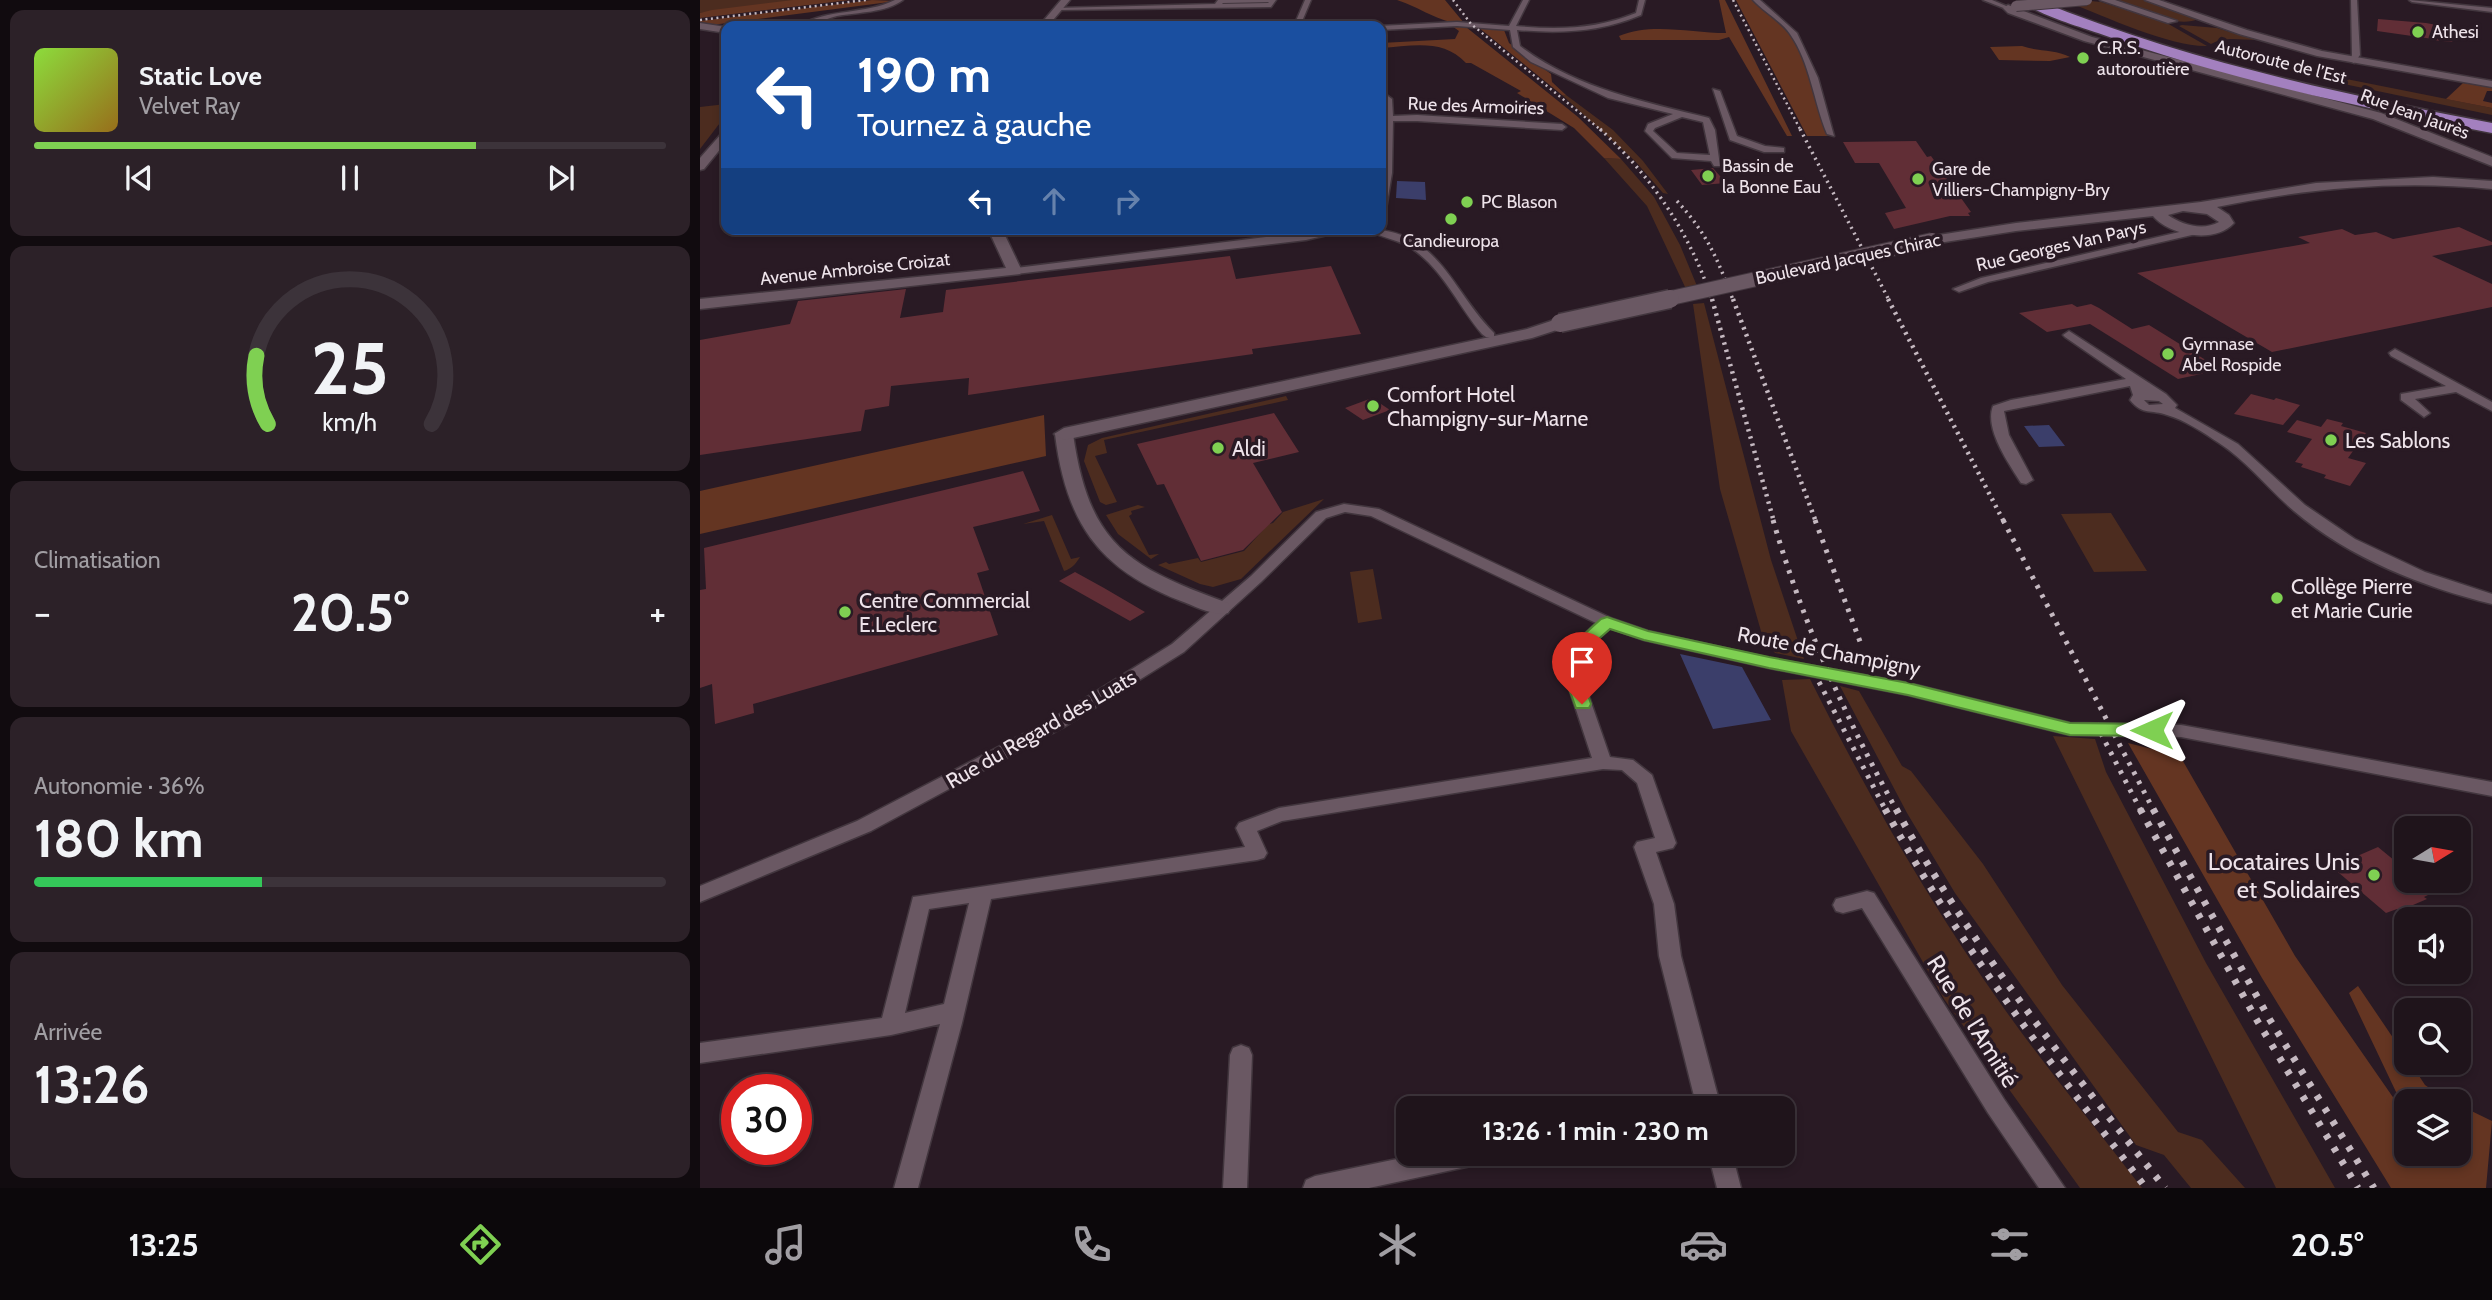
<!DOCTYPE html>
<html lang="fr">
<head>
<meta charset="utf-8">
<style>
  :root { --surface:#1f141b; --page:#2c2128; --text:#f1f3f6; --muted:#a19ea3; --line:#3c333a; --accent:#7fd052 }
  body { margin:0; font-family:Cabin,sans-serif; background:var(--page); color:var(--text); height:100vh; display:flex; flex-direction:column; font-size:26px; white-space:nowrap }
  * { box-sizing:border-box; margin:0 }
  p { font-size:23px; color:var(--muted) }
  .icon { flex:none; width:38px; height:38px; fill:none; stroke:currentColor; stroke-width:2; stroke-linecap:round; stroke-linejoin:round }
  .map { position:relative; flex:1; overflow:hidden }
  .drawer { display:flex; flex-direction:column; gap:10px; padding:10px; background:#110b0f; width:700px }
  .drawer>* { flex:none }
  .banner { position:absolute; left:21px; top:21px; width:665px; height:214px; border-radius:14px; box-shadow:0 4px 10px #0003,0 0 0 2px var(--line); background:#1a4fa0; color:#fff; overflow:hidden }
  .needle { width:46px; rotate:79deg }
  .buttons { position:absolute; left:1694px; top:816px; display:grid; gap:14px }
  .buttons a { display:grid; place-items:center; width:77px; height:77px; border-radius:14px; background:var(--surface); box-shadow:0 4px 10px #0003,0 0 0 2px var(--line); font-size:35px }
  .speed { position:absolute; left:21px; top:1074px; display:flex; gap:14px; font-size:35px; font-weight:700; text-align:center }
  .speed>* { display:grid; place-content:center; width:91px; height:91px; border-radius:50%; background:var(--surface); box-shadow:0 4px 10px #0003,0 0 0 2px var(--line); line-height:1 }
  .speed .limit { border:10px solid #d22; background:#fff; color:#111 }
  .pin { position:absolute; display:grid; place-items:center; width:60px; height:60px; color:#fff; margin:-72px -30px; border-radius:50% 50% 50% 0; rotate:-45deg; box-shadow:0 0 7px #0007 }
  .pin .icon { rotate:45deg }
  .me { position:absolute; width:77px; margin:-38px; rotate:270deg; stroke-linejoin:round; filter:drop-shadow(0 0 5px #0008) }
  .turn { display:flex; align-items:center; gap:24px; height:147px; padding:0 21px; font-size:32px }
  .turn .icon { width:91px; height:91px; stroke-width:2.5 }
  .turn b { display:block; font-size:49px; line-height:60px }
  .lanes { display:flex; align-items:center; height:66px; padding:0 21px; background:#0003; justify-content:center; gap:35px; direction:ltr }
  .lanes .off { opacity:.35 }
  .big { font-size:52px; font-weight:800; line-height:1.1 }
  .drawer .tile { flex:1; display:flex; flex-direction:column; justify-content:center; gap:10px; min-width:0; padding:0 24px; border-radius:14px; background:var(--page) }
  .drawer .dial { align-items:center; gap:0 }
  .dial svg { height:182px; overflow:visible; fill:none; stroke:var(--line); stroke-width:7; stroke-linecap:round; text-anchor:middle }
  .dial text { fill:var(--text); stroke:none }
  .song { display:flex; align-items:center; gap:21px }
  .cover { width:84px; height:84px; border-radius:10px; background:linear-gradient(135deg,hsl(90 70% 55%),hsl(40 70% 35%)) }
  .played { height:7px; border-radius:4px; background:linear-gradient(90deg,var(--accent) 70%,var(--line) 70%) }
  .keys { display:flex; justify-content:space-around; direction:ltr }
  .heat { display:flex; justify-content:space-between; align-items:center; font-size:38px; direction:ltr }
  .charge { height:10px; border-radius:5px; background:linear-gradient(90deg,#34c759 36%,var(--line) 0) }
  .trip { position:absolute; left:696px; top:1096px; width:399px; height:70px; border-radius:14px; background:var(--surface); box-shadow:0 4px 10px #0003,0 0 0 2px var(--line); font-weight:800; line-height:70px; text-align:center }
  .dock { display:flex; height:112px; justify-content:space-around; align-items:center; background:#0c080b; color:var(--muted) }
  .dock .icon { width:49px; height:49px }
  .dock .active { color:var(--accent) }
  .dock b { font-size:32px; color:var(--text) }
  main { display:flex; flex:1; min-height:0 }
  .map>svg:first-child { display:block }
</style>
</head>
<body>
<main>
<section class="drawer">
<div class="tile">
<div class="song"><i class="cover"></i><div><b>Static Love</b><p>Velvet Ray</p></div></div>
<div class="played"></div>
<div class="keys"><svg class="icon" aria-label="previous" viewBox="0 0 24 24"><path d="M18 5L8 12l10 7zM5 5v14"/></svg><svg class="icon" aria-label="pause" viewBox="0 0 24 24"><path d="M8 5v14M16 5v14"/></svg><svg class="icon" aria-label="next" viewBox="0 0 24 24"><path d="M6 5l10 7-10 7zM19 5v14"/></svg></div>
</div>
<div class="tile dial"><svg viewBox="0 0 100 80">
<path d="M14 69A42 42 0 1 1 86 69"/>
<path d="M14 69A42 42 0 0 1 9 39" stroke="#7fd052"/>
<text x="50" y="56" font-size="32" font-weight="700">25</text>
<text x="50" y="72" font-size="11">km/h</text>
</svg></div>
<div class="tile"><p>Climatisation</p>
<div class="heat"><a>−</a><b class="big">20.5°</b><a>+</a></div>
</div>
<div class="tile"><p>Autonomie · 36%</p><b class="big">180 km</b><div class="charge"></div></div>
<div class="tile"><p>Arrivée</p><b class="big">13:26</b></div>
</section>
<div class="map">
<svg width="1792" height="1188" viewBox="0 0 1792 1188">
  <rect width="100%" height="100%" fill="#291a24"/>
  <path fill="#4c2c1f" d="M0,0H131L0,13Z
    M1413,0H1444L1498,19C1477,29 1434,8 1413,0Z
    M1391,1L1401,2L1465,22L1507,46C1471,47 1406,17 1370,3Z
    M1482,25L1517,28L1556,40C1541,40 1525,36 1511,44L1479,26Z
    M1546,59L1792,108V115L1620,79Z
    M862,95H866L913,130L943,161L968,194L963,193L935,161Z
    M26,104V115L0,149V107Z
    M904,158L921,159L954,197L980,245L997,286L986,289L947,206Z
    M1004,303L1071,560L1104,659L1075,653L1063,638L1020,489L993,304Z
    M586,396L588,400L404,440L407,453L395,456L417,502L406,505L400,502L384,461L388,445L402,438Z
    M624,499L541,579L513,587L500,584L458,565L466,562L469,564L498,558L501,562L544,551L564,529L562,526L573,523L583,512Z
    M438,505L445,507L431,511L432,514L429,516L449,555L459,554L451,559L418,534L406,515Z
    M1411,513L1447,571L1394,572L1361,514Z
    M352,515L371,559L380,557C375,565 371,569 364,571L344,521L323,524Z
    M673,569L682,619L658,623L650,572Z
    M1110,679C1168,795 1228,901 1303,1007C1347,1069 1396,1128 1442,1188H1380L1244,999L1091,731L1082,680Z
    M1140,686L1159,691L1202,766L1211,771L1283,864L1362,985L1478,1132L1502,1140L1545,1188H1491L1464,1155L1436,1145L1255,893L1207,813Z
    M1353,736L1395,739L1406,772L1506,963L1635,1188H1576Z"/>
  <path fill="#643522" d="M93,0H150L0,18V13L12,10Z
    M172,0L197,1L12,25L0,24V21Z
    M697,0H745L764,23C740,24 720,7 697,0Z
    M1019,0H1025L1092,136H1087L1029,37L1019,40H921L919,36C951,22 992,33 1026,33Z
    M1036,0H1053L1093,32L1114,80L1128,136H1107Z
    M752,26L766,27L878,117L921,159L904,158L874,128L817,93L821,91L771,63H766C743,38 712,46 681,48V43L755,39L759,31Z
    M778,27L804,30L809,43L851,74L852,82L866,95H862Z
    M1322,46C1339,52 1355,49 1370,57L1350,61L1299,60L1290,47Z
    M1763,83L1792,87V91H1787L1783,101L1792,103V108L1746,99Z
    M344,415L346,456L0,534V491Z
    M1428,743L1480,756L1595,956L1706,1116V1153H1759V1105L1792,1121L1786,1188H1691L1562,978Z
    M1658,986L1706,1057V1062H1710L1725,1085L1748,1101H1706V1113L1649,993Z"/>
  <path fill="#3b3e6a" d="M697,181L725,182L726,200L696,198Z
    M1349,425L1365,446L1339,447L1324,426Z
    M980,654L1042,667L1071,720L1013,729Z"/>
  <path fill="#612e36" d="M1678,19L1726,23L1742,26V28L1758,29L1752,42L1732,40L1733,39L1677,31Z
    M1216,141L1227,157L1231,156L1271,212L1268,213L1270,216H1250L1194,229L1185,213L1206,208L1179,163H1155L1143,142Z
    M1013,168L1026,183L1002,185L991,170Z
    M1759,227L1792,242V245L1732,256L1792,284V307L1572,352L1437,273L1610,243L1598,237L1642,229L1655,235L1676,232L1693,239Z
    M530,256L536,279L631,266L661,334L552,349L553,354L268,395L269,378L191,386L189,406L165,410L161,431L0,455V340L90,324L98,301L206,289L200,318L243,312L246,290Z
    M1372,304L1377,307L1391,304L1399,308L1432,329L1449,325L1517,367L1501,374L1478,379L1390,324L1347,332L1319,313Z
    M1551,394L1574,400L1576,398L1600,405L1583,425L1534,414Z
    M672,398L690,410L663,420L645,408Z
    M574,413L599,452L553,463L582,512L543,550L501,561L464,484L457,485L437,444Z
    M1627,419L1643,423L1641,426L1666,433L1648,458L1666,463L1650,486L1624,478L1626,475L1601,467L1603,464L1595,462L1612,439L1587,432L1597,420L1621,427Z
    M323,471L340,511L273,527L289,570L277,573L298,635L53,704L54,713L15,724L12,684L0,688V590L6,589L4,548Z
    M375,572L404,588L445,612L430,621L359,581Z
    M1678,847L1706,870V880H1719L1734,892L1724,897L1727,899L1699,911L1697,909L1686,913L1632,867Z"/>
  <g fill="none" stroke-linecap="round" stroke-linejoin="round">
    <defs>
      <path id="minor" d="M195,0H203C185,13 159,12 137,16C124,19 112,27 99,26C128,8 165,15 195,0Z
        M518,0H576L571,7L359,10L356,8L515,4ZM569,2L568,3L522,4L523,3Z
        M605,0H611L600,26H340L343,24L596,21Z
        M823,0H829L816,26C858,30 897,29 936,13L939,0H945L941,15C901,32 861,34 817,30L820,46C875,88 945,102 1009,118L1015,130L1020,166H1014L1011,161L972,158L945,131L948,124L973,114L908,98L831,62L813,47L810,30L757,26L681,30L680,26L757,22L809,26ZM982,117L1003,122L1010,155L977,153L953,131L955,128Z
        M1053,0H1060L1097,33L1118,78L1134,136L1127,134C1114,103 1110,62 1090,34C1081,21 1064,12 1053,0Z
        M1283,0H1292L1311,8L1306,9Z
        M1651,0H1657L1660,55L1654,63L1650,61L1652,55Z
        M1709,0L1792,8V12L1712,2Z
        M1013,89L1020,91L1037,136L1065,146L1084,148V152H1064L1030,140Z
        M681,91L692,99L693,116L717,115L862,124L866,127L862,130L717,121H693L692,173L686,209L681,212L684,100L681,97Z
        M1501,227L1505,228V232L1288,282L1259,292L1253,289L1281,278Z
        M631,229H653L606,240L315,274L310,271L315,268Z
        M665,229C739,229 750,289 794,333V337H786L782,334C758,306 743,269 711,248C697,239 679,237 665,229Z
        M1369,331L1466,394L1477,405L1475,408L1538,444L1605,505L1655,539L1725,572L1792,594V604C1723,587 1649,558 1594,511C1568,489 1548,462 1519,443C1504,433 1485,420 1467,415C1451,409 1443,416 1430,400L1433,395L1430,386L1304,411L1309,435L1333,480L1326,484L1321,483C1309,464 1284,429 1293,406L1311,400L1426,379L1365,337L1363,335ZM1444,400L1459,401L1463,404L1449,405Z
        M1695,349L1792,402V411L1756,392L1715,399L1730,413L1724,417L1701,400V394L1746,386L1691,356L1689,353Z
        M644,504L679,509L913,619L948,631L1069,658L1208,683L1370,723L1481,725L1792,782V796L1481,737L1370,735L1208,695L1069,668L944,640L910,628L876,659L910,757L933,760L952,775L976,843L973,848L956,852L974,904L981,956L1021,1108H997L959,956L954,904L934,847L937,842L955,838L937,783L922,770L903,769L582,821L557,831L567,853L564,858L557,860L291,899L262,1023L218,1188H194L240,1024L191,1035L0,1063V1043L182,1018L213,897L545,847L536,828L539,823L579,808L892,758L859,658L896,623L671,516L645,512L626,518L561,582L484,652L364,727L171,831L0,902V886L157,821L352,719L472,644L551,576L616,512ZM269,903L244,1004L205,1013L229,909Z
        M1167,891L1174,893L1304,1099L1365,1188H1339L1288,1113L1162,908L1143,913L1136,911L1133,905L1136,899Z
        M541,1045L549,1048L552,1055L547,1188H523L530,1055L533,1048Z
        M726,1153H792L789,1161L780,1164L669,1188H603L606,1180L615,1176Z
        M1008,1153H1032L1041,1188H1017Z"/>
      <path id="tertiary" d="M361,0H370L348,26H339Z
        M0,23L26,27V33L0,29Z
        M26,132V142L4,169L0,170V158L22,133Z
        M288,229H302L322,271L320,274L0,309V299L306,268Z
        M364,429L373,434C389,546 429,567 528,603L531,608L528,613C512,616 495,606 481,601C398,569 366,522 355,434Z"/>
      <path id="secondary" d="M1400,0H1415L1477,21L1468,23Z
        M1445,0H1459L1547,30L1622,51L1792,81V87L1617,56L1539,34Z
        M1308,5L1392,37L1681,113L1792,157V166L1673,119L1384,41L1308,13L1303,8Z
        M1733,177L1792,181V189C1700,180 1607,188 1517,207L1529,215L1534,223C1515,244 1470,236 1453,216L1316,231L1232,244L1225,240L1232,236L1316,223L1501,202L1616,183ZM1483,211L1507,214L1519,222C1503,231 1482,225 1468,215Z
        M860,318L868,323L866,327L832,338L364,440L354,434L364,428L827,329Z"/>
      <path id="motorway" d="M1320,0H1337C1484,60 1637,93 1792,123V133C1659,107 1526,79 1398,33C1377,26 1336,14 1320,0Z"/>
    </defs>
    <use href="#minor" stroke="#42363e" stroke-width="3"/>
    <use href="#tertiary" stroke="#42363e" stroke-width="3"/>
    <use href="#secondary" stroke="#42363e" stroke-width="3"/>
    <use href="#motorway" stroke="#42363e" stroke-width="3"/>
    <use href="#minor" fill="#6a5863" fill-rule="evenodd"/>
    <use href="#tertiary" fill="#6a5863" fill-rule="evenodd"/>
    <use href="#secondary" fill="#6a5863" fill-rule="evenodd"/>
    <use href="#motorway" fill="#a380bf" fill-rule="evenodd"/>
    <path stroke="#c5b9c1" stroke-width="2.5" stroke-dasharray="2 3.5" stroke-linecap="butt" d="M753,0L771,24L902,131
      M1033,0L1101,131
      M0,20L166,0"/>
    <path stroke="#c5b9c1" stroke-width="3.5" stroke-dasharray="2 4.5" stroke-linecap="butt" d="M900,129C952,177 990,233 1012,300
      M1100,129L1189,300
      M977,201C1008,235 1017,258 1033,300"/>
    <path stroke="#c5b9c1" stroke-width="4.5" stroke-dasharray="2.5 5" stroke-linecap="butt" d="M1012,299L1074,522
      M1033,299L1116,522
      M1188,299L1304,522"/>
    <path stroke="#c5b9c1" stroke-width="5" stroke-dasharray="3.5 7" stroke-linecap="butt" d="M1073,520C1103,623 1145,717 1197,811
      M1115,520L1162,647
      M1303,520L1454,811
      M1119,682L1186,811
      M1396,724L1441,811"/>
    <path stroke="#c5b9c1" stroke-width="7" stroke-dasharray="5 10" stroke-linecap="butt" d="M1185,809C1258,944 1353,1066 1446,1188
      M1196,809C1270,945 1369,1067 1465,1188
      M1440,809L1555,1017L1658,1188
      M1453,809L1570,1020L1674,1188"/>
    <defs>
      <path id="secondary-bridge-far2" d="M1316,6L1387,0"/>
      <path id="secondary-bridge-far1" d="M962,300L1232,240"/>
      <path id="secondary-bridge" d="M860,323L970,299"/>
    </defs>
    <use href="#secondary-bridge-far2" stroke="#42363e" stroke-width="12" stroke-linecap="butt"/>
    <use href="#secondary-bridge-far1" stroke="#42363e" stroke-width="16" stroke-linecap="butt"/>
    <use href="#secondary-bridge" stroke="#42363e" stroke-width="21" stroke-linecap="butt"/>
    <use href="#secondary-bridge-far2" stroke="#6a5863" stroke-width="10"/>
    <use href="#secondary-bridge-far1" stroke="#6a5863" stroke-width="14"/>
    <use href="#secondary-bridge" stroke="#6a5863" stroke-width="18"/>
  </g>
  <path fill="#7fd052" stroke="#538735" stroke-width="2" d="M907,617L948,631L1069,657L1208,683L1370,723L1452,724L1461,730L1452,736L1370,735L1208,695L1069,668L944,640L910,629L876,659L891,704L889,708H876L858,658L901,619Z"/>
  <g fill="#7fd052" stroke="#291a24" stroke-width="2.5">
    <circle cx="1718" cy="32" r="7"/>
    <circle cx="1383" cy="58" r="7"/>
    <circle cx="1008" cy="176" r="7"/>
    <circle cx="1218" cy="179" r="7"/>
    <circle cx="767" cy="202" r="7"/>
    <circle cx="751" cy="219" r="7"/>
    <circle cx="1468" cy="354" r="7"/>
    <circle cx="673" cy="406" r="7"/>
    <circle cx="1631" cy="440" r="7"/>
    <circle cx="518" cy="448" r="7"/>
    <circle cx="1577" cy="598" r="7"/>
    <circle cx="145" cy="612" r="7"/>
    <circle cx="1674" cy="875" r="7"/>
  </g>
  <g text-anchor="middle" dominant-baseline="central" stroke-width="7" stroke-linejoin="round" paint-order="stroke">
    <g font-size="18" fill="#eee3ea" stroke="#291a24" text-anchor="start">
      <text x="1732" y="32">Athesi</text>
      <text x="1397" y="48">C.R.S.<tspan x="1397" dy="21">autoroutière</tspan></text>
      <text x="1022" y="166">Bassin de<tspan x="1022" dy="21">la Bonne Eau</tspan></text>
      <text x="1232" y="169">Gare de<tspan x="1232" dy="21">Villiers-Champigny-Bry</tspan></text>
      <text x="781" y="202">PC Blason</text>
      <text x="751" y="241" text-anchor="middle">Candieuropa</text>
      <text x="1482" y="344">Gymnase<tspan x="1482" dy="21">Abel Rospide</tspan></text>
    </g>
    <g font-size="18" fill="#eee3ea" stroke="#291a24">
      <text transform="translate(1581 62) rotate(14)">Autoroute de l’Est</text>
      <text transform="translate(776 106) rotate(2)">Rue des Armoiries</text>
      <text transform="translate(1715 114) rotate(20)">Rue Jean Jaurès</text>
      <text transform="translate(1361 246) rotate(-13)">Rue Georges Van Parys</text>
      <text transform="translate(1148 259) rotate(-12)">Boulevard Jacques Chirac</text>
      <text transform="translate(155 269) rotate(-6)">Avenue Ambroise Croizat</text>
    </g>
    <g font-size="21" fill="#eee3ea" stroke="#291a24" text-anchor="start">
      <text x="687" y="394">Comfort Hotel<tspan x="687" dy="24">Champigny-sur-Marne</tspan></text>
      <text x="1645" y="440">Les Sablons</text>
      <text x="532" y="448">Aldi</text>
      <text x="1591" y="586">Collège Pierre<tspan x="1591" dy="24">et Marie Curie</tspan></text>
      <text x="159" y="600">Centre Commercial<tspan x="159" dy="24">E.Leclerc</tspan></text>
    </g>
    <g font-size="21" fill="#eee3ea" stroke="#291a24">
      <text transform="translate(1129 651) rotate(11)">Route de Champigny</text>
      <text transform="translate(341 729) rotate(-30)">Rue du Regard des Luats</text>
    </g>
    <g font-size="24" fill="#eee3ea" stroke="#291a24" text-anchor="end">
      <text x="1660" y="861">Locataires Unis<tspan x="1660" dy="28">et Solidaires</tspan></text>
    </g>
    <g font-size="24" fill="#eee3ea" stroke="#291a24">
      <text transform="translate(1273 1021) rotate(58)">Rue de l’Amitié</text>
    </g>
  </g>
</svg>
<div class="buttons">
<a><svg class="needle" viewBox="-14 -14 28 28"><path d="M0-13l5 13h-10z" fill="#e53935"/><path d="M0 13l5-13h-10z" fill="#a19ea3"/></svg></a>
<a><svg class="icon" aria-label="sound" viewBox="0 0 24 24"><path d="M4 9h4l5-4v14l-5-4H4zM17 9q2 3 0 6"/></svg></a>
<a><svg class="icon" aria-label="search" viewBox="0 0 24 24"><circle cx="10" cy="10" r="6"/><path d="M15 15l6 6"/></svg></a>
<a><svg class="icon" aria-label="layers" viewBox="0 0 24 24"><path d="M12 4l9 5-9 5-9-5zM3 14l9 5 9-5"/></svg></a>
</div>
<div class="speed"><div class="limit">30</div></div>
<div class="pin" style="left:882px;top:704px;background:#d93025"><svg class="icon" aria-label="arrive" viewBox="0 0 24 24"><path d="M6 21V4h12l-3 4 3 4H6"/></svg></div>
<svg class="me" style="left:1452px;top:730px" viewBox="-20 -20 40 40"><path d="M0-17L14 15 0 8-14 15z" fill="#7fd052" stroke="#fff" stroke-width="4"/></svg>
<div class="trip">13:26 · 1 min · 230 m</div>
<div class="banner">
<div class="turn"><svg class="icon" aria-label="left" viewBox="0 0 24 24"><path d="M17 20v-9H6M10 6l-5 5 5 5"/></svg><div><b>190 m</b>Tournez à gauche</div></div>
<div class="lanes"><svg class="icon" aria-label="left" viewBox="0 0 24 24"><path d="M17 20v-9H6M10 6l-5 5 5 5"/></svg><svg class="icon off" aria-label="ahead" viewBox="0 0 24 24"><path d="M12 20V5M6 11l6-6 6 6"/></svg><svg class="icon off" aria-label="right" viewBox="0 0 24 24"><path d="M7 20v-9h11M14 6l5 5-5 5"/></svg></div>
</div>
</div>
</main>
<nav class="dock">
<b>13:25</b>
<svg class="icon active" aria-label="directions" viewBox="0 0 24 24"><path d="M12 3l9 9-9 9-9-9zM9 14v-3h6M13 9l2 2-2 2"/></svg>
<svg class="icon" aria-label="music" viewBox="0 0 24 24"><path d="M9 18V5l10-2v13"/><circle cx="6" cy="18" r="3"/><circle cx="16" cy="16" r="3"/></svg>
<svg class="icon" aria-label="phone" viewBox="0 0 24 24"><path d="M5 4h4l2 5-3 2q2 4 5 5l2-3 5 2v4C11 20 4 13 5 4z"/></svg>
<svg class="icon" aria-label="climate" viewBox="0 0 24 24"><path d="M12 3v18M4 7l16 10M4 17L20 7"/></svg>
<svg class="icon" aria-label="car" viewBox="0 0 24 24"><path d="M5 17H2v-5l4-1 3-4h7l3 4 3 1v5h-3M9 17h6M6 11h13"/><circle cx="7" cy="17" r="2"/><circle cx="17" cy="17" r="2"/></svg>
<svg class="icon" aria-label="filters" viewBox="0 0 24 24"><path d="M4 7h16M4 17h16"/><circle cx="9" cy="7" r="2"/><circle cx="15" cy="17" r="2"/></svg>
<b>20.5°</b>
</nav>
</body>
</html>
